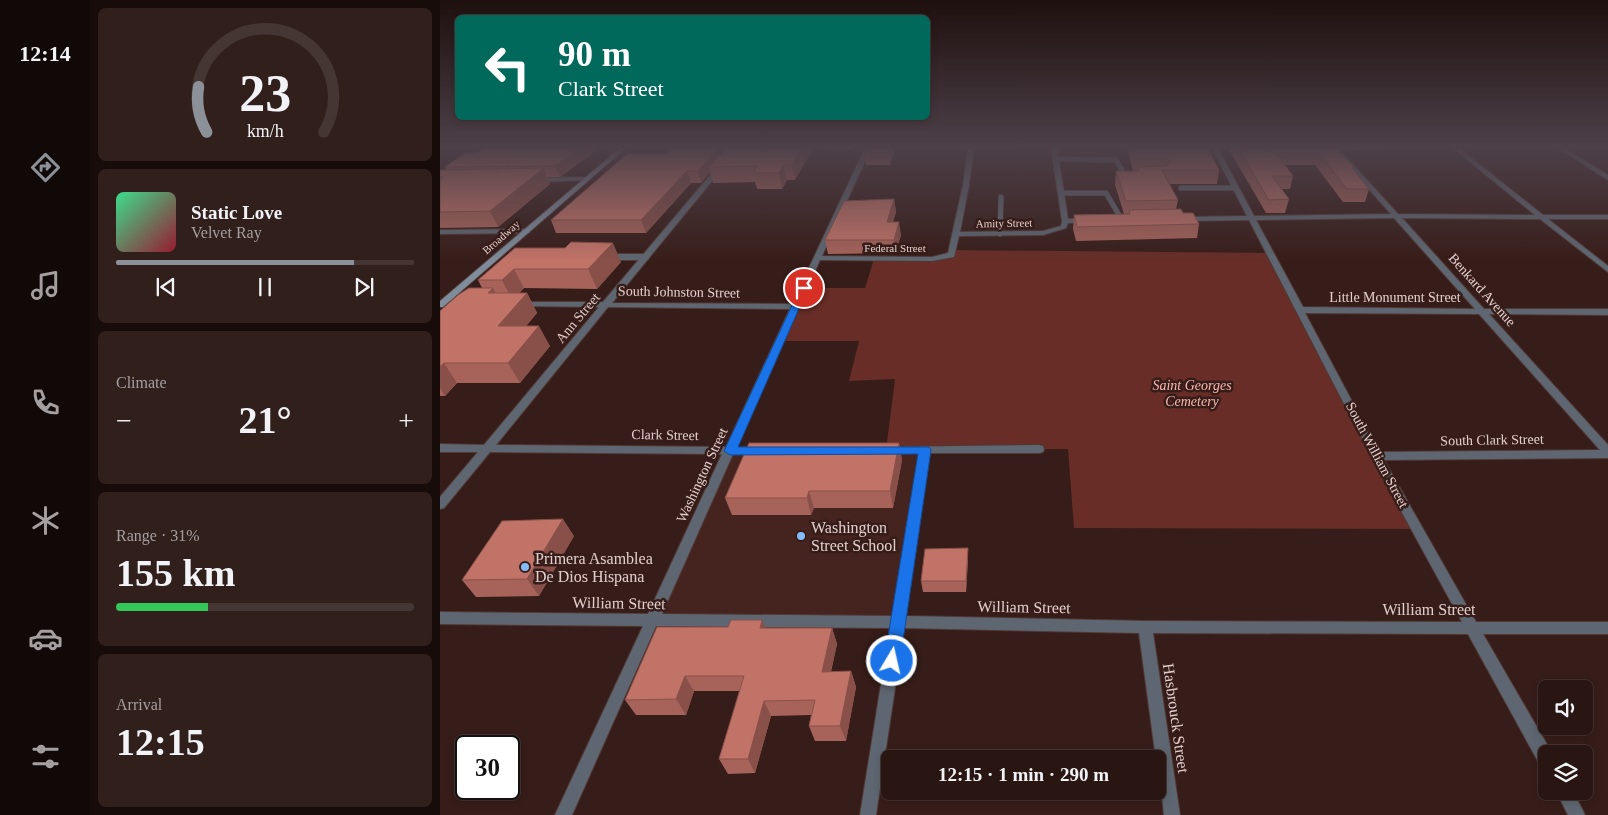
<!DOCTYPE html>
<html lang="en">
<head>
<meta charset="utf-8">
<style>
  :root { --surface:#291613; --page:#311f1c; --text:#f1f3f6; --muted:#a59fa0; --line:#453533; --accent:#8c9099 }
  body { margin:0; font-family:Georgia,serif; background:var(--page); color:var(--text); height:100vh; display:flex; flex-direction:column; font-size:19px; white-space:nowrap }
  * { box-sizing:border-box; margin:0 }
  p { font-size:16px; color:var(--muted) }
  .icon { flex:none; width:28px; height:28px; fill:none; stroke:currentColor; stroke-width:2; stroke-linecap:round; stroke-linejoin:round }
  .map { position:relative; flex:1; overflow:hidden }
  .drawer { display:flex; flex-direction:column; gap:8px; padding:8px; background:#170c0a; width:350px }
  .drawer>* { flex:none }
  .guide { position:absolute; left:15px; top:15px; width:475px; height:105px; border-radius:8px; box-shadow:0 2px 8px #0003,0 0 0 1px var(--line); background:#00695c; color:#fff; overflow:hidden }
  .controls { position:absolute; left:1098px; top:680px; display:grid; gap:10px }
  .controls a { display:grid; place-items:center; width:55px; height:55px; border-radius:8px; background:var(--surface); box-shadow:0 2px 8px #0003,0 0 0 1px var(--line); font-size:25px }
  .speed { position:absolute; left:15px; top:735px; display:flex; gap:10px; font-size:25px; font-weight:700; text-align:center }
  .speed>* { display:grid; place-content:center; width:65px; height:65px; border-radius:50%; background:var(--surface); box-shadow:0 2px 8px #0003,0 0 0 1px var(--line); line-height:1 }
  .speed .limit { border:2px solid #111; border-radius:8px; background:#fff; color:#111 }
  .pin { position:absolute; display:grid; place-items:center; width:42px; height:42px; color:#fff; margin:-21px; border:2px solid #fff; border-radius:50%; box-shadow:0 1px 5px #0007 }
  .me { position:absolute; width:55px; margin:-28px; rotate:9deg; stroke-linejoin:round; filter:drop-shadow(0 0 4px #0008) }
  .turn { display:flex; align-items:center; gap:18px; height:105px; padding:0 20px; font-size:22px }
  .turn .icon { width:65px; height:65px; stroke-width:2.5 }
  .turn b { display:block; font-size:35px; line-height:42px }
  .big { font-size:38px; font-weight:700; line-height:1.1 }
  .drawer .widget { flex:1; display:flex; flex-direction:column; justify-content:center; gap:8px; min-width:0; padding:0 18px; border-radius:8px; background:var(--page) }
  .drawer .dial { align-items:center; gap:0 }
  .dial svg { height:130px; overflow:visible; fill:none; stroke:var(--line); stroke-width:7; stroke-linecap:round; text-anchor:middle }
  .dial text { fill:var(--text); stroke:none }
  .song { display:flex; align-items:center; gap:15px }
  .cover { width:60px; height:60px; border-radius:8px; background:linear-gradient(135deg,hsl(150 70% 55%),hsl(350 70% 35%)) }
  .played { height:5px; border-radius:2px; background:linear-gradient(90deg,var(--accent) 80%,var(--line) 80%) }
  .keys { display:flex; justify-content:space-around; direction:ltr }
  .heat { display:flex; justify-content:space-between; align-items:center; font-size:28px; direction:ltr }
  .charge { height:8px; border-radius:4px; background:linear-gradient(90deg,#34c759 31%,var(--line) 0) }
  .trip { position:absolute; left:441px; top:750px; width:285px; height:50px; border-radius:8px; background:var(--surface); box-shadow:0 2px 8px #0003,0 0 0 1px var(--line); font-weight:700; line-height:50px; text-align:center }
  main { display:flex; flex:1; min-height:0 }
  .dock { display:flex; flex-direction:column; width:90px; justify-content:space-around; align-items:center; background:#100908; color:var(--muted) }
  .dock .icon { width:35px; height:35px }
  .dock .active { color:var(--accent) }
  .dock b { font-size:22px; color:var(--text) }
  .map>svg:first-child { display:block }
</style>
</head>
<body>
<main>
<nav class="dock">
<b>12:14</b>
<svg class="icon active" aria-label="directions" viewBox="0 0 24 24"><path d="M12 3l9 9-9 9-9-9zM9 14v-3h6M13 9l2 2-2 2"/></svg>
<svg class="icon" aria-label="music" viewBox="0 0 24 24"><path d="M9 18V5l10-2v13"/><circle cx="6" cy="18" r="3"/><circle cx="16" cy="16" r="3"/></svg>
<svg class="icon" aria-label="phone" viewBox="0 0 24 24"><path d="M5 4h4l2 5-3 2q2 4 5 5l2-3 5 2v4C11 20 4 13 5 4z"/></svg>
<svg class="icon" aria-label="climate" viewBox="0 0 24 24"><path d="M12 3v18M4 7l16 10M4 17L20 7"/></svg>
<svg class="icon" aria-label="car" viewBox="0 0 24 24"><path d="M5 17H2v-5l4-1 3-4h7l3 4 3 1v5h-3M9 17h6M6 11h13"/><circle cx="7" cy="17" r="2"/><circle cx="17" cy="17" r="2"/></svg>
<svg class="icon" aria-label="filters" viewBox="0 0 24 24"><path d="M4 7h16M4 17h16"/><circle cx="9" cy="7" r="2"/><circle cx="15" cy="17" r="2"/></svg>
</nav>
<section class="drawer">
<div class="widget dial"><svg viewBox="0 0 100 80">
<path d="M14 69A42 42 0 1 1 86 69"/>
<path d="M14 69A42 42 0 0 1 9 41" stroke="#8c9099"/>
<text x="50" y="56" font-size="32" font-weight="700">23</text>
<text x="50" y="72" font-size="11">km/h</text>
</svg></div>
<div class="widget">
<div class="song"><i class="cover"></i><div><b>Static Love</b><p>Velvet Ray</p></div></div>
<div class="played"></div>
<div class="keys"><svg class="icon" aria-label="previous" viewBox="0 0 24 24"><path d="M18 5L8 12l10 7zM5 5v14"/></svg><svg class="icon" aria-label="pause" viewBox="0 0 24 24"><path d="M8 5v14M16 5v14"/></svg><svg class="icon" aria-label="next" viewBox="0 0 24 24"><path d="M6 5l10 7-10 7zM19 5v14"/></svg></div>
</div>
<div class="widget"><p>Climate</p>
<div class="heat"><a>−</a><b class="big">21°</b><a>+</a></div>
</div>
<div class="widget"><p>Range · 31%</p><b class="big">155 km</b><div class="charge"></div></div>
<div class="widget"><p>Arrival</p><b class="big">12:15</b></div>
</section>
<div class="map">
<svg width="1168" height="815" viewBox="0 0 1168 815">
  <rect width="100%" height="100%" fill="#371d19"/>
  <path fill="#45241f" d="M485,450L458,622L212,621L290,451Z"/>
  <path fill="#672d26" d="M511,250L831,253L977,529L634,528L628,449L446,450L455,379L409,381L419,341H340L364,288H425L434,259H492Z"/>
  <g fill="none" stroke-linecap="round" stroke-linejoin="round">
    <defs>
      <path id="lane-far1" d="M615,159L676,160L684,174L688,176
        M741,188H796
        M621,193H666L682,220
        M560,234L561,197"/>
      <path id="lane" d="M170,257H206"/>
      <path id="street" d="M293,148H299L172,303L352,304L425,148H431L382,256L492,257L508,253L523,185L528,148H534L529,185L520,232L603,231L621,226L622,221L611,148H617L628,219L647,218L650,220L647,222L628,223L626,228L603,235L519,236L514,257L492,261L380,260L297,447L323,448L324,451L323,454L319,455L293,454L222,614L452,616L479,453L448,454L444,453L443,450L444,447L599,445L603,446L604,449L603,452L599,453H490L466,616L705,621L1022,622L931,456L809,220L744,221L741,219L744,217L807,216L772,148H778L814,216L951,214L892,148H898L958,214L1095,215L1013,148H1019L1103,215H1168V219H1108L1168,266V272L1100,219L962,218L1044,309H1168V315L1049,314L1168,445V458L944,460L1036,622H1168V634H1043L1112,753L1106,754V767L1100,765L1028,634L713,633L740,815H724L718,759H716L699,633L464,628L436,815H420L450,628L216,626L132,815H115L203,626L0,624V612L208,614L282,454L50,452L4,508L0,509V497L38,452H0V444L44,445L159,307L81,306L77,304L78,302H163ZM954,218L1035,309L863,307L816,220ZM168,307L350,309L286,447L56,445ZM865,313L1039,314L1160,450L939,452Z
        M1118,148H1124L1168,175V180Z
        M146,177L149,179L148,180L97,182L94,180L97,178Z
        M86,229L90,231L89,233L0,234V230Z
        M1116,791H1133L1145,815H1128Z"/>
      <path id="secondary" d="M180,148H186L3,307H0V301Z"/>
    </defs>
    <use href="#lane-far1" stroke="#523936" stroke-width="6"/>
    <use href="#lane" stroke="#523936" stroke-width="8"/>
    <use href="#street" stroke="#523936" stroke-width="2"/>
    <use href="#secondary" stroke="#523936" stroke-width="2"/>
    <use href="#lane-far1" stroke="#5e6771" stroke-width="5"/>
    <use href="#lane" stroke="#5e6771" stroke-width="6"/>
    <use href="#street" fill="#5e6771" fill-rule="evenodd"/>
    <use href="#secondary" fill="#7e8c9c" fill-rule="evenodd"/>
  </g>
  <path fill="#a76359" d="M160,148L120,177H107L110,184L58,227L0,228V170H7L5,167L37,153Z
    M373,148L355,180H347L342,189H317L315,182L273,183L270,172L261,183H251L206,233H116L111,220L226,154H280Z
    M388,148H412L411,150H388Z
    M426,148H455L450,165H426L424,152Z
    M687,148H768L779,170L777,184H729L738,200L736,209L743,213L759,224L757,238L636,241L633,229L634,215L684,214L675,185L676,171H693Z
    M788,148H896L929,189L925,202H903L875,165H845L853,176L850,189H841L849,199L845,213H826Z
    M900,148H959V149L902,150Z
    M454,199L456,212L453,222L461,235L455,253L388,254L385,240Z
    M75,248L181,262L157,289L84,288L79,293H87L97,313L86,326L110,346L80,383H17L5,396H0V311L42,288L38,280Z
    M459,443L462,460L453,508H374L371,515H292L285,498Z
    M134,536L99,596L36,597L22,580Z
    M528,560L526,592H483L481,581Z
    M325,628H392L397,644L391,672L411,671L416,687L406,741H375L369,726L371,715L331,716L315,773L288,774L279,759L300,691H254L246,715H196L185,700Z"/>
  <path fill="#885049" d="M141,148H160L120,177L115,166Z
    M278,148L282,159L269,167L270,172L261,183L258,171Z
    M362,148H373L355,180L352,165Z
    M450,148H455L450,165L448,153Z
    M343,165L347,180L342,189L339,173Z
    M104,168L110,184L58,227L50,211Z
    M247,171L251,183L206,233L201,220Z
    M454,199L456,212L449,235L447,222Z
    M459,222L461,235L455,253L454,240Z
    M173,243L181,262L157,289L148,269Z
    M74,269L84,288L72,300L62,280Z
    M53,288L64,308L48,293Z
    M87,293L97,313L69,346L58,326Z
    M99,326L110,346L80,383L68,363Z
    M4,363L17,383L5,396L0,388V367Z
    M459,443L462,460L453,508L450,491Z
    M369,491L374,508L371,515L367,498Z
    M123,519L134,536L99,596L87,579Z
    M528,548V560L526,592V581Z
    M322,620L329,636L320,628Z
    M392,628L397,644L387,687L382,672Z
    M411,671L416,687L406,741L400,726Z
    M245,676L254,691L246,715L236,699Z
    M324,701L331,716L315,773L308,759Z"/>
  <path fill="#c27368" stroke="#885049" d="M44,148H141L115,166L5,167L25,153H37Z
    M233,148H278L258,171H247L201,220H111L187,154H226Z
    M286,148H362L352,165H343L339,173H313L317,166L269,167Z
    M426,148H450L448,153L424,152Z
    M692,148H768L779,170H722L738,200L686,201L676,171H699L698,167L727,166L731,162L727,158L695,159Z
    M798,148H896L913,166V169L929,189H907L879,153H836L853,176H832L849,199L829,200Z
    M104,168L50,211L0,212V179L3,177H0V170Z
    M454,199L447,222H459L454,240H385L404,201Z
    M741,209L743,213H753L759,224L637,227L634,215L690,214L689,210Z
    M131,242L173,243L148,269H74L62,280H38L75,248H125Z
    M29,288H53L48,293H87L58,326H99L68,363H4L0,367V311L18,295Z
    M309,443H459L450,491H369L367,498H285Z
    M123,519L87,579L22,580L62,521Z
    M528,548L526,581H481L485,549Z
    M291,620H322L320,628H392L382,672L411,671L400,726H369L375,700L324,701L308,759H279L304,676H245L236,699L185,700L217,627H288Z"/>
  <linearGradient id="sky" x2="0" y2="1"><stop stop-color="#1e100e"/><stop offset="0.56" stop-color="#4d4049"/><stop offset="1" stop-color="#4d4049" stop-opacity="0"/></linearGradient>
  <rect width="1168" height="262" fill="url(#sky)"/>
  <path fill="#1a73e8" stroke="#114b97" d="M361,286H367L368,288L298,447H489L491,450L460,661L458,666L452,668L446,666L444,661L478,454L290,455L284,451Z"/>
  <g fill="#84bcfb" stroke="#371d19" stroke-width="2">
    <circle cx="361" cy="536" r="5"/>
    <circle cx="85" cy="567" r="5"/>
  </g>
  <g text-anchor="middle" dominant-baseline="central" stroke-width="5" stroke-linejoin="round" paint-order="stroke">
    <g font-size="11" fill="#e2cfcc" stroke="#371d19">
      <text transform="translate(564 223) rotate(-1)">Amity Street</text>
      <text transform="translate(61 237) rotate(-41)">Broadway</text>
      <text x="455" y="248">Federal Street</text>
    </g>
    <g font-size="14" fill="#e2cfcc" stroke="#371d19">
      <text transform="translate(1042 290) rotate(48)">Benkard Avenue</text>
      <text transform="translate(239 292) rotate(1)">South Johnston Street</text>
      <text x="955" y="297">Little Monument Street</text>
      <text transform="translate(138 318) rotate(-50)">Ann Street</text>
      <text transform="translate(225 435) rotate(1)">Clark Street</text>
      <text transform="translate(1052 440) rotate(-1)">South Clark Street</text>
      <text transform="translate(937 455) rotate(62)">South William Street</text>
      <text transform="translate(262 475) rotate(-65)">Washington Street</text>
    </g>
    <g font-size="14" font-style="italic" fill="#f9b7ac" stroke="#371d19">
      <text x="752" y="385">Saint Georges<tspan x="752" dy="16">Cemetery</tspan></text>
    </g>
    <g font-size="16" fill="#e2cfcc" stroke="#371d19" text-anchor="start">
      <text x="371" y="527">Washington<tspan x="371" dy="18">Street School</tspan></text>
      <text x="95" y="558">Primera Asamblea<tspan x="95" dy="18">De Dios Hispana</tspan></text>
    </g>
    <g font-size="16" fill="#e2cfcc" stroke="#371d19">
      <text transform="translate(179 603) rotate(1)">William Street</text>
      <text transform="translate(584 607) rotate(1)">William Street</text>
      <text x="989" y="609">William Street</text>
      <text transform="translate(736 718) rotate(82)">Hasbrouck Street</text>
    </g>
  </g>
</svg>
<div class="controls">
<a><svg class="icon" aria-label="sound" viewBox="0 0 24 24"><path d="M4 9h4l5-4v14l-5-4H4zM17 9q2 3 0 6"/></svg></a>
<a><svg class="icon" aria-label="layers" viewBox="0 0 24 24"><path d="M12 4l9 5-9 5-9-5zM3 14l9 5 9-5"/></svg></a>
</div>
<div class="speed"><div class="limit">30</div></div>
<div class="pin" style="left:364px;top:288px;background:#d93025"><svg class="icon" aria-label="arrive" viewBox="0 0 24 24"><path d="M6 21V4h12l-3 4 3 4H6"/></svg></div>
<svg class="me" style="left:452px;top:661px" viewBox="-20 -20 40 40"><circle r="17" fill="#1a73e8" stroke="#fff" stroke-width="3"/><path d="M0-11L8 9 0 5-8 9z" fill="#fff"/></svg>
<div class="trip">12:15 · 1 min · 290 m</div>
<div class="guide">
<div class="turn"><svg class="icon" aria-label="left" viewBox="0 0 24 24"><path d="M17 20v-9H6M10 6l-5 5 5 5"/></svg><div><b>90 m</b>Clark Street</div></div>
</div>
</div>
</main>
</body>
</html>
